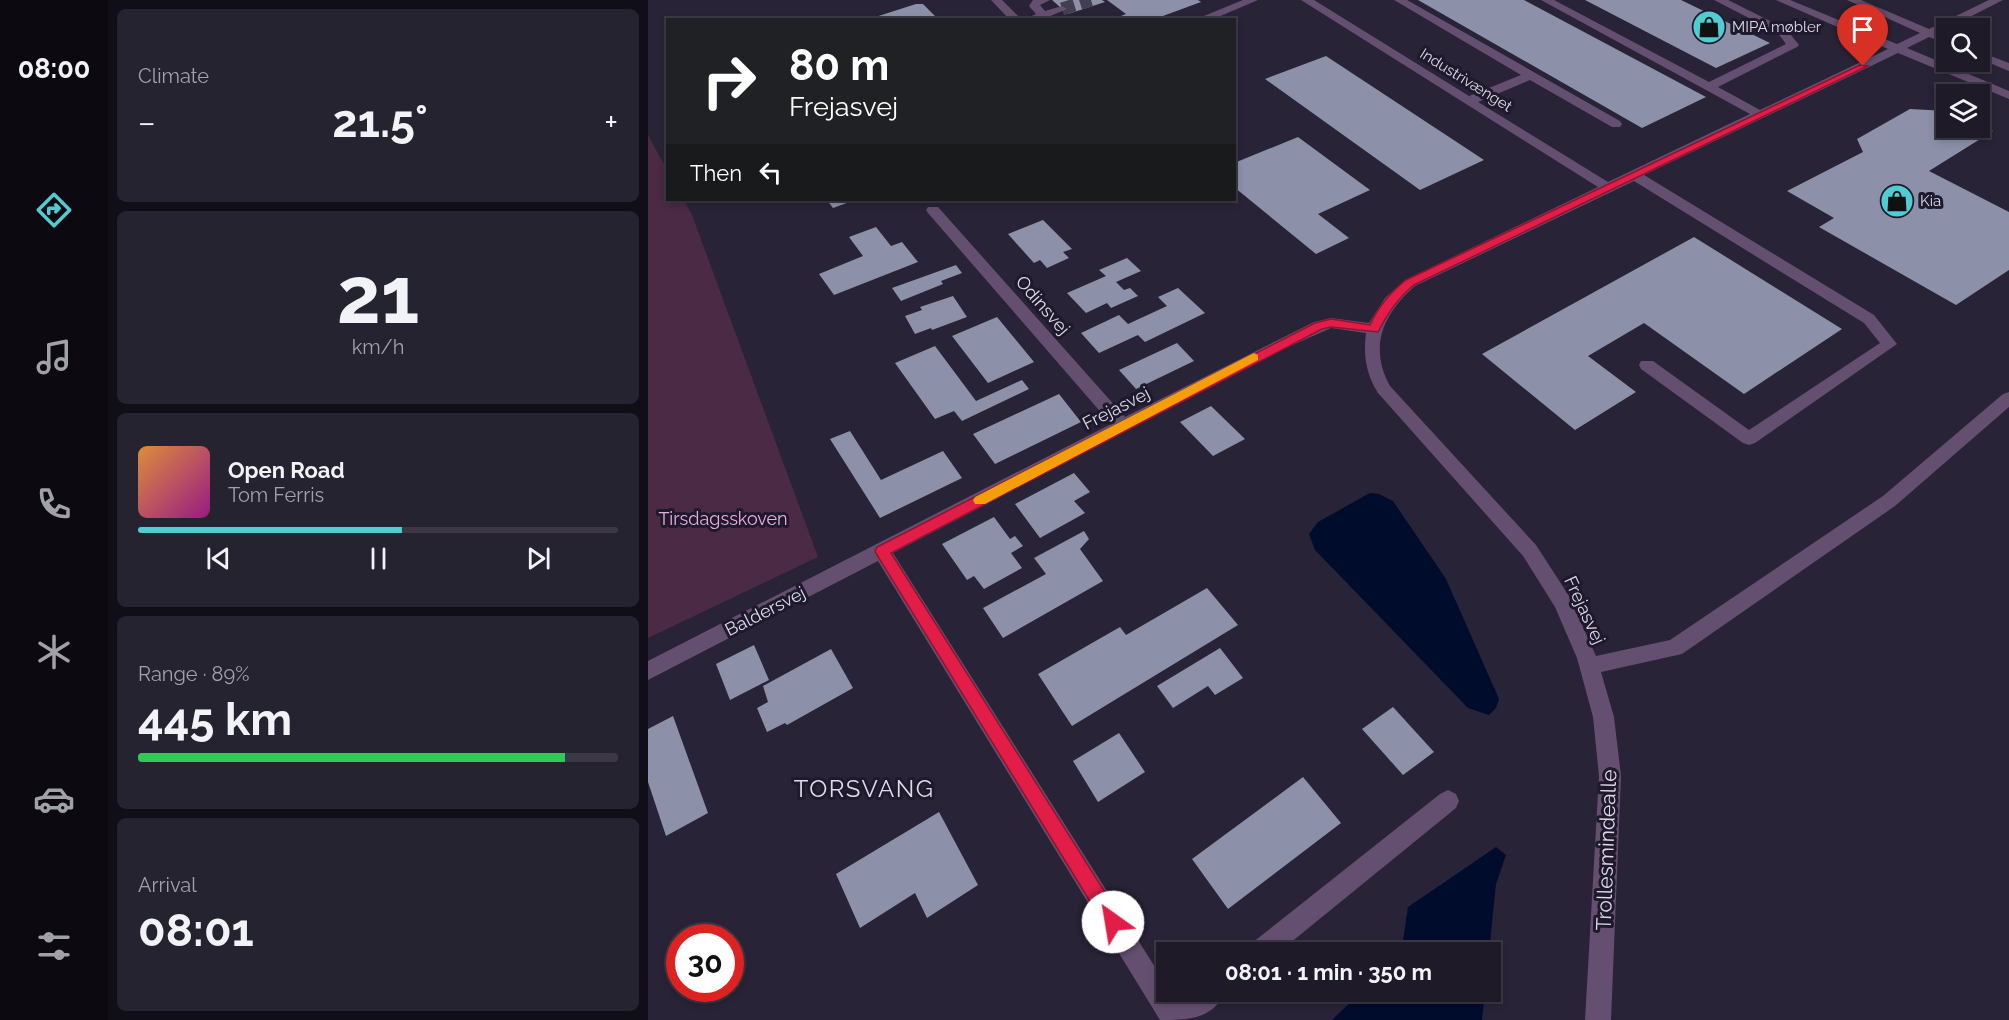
<!DOCTYPE html>
<html lang="en">
<head>
<meta charset="utf-8">
<style>
  :root { --surface:#1e1a28; --page:#262330; --text:#f1f3f6; --muted:#a1a1a8; --line:#3c3845; --accent:#51ccd2 }
  body { margin:0; font-family:Raleway,sans-serif; background:var(--page); color:var(--text); height:100vh; display:flex; flex-direction:column; font-size:22px; white-space:nowrap }
  * { box-sizing:border-box; margin:0 }
  p { font-size:20px; color:var(--muted) }
  .icon { flex:none; width:33px; height:33px; fill:none; stroke:currentColor; stroke-width:2; stroke-linecap:round; stroke-linejoin:round }
  .map { position:relative; flex:1; overflow:hidden }
  .details { display:flex; flex-direction:column; gap:9px; padding:9px; background:#100e16; width:540px }
  .details>* { flex:none }
  .top-card { position:absolute; left:18px; top:18px; width:570px; height:183px; border-radius:0px; box-shadow:0 3px 9px #0003,0 0 0 2px var(--line); background:#202124; color:#fff; overflow:hidden }
  .buttons { position:absolute; left:1288px; top:18px; display:grid; gap:12px }
  .buttons a { display:grid; place-items:center; width:54px; height:54px; border-radius:0px; background:var(--surface); box-shadow:0 3px 9px #0003,0 0 0 2px var(--line); font-size:30px }
  .speed { position:absolute; left:18px; top:924px; display:flex; gap:12px; font-size:30px; font-weight:700; text-align:center }
  .speed>* { display:grid; place-content:center; width:78px; height:78px; border-radius:50%; background:var(--surface); box-shadow:0 3px 9px #0003,0 0 0 2px var(--line); line-height:1 }
  .speed .limit { border:9px solid #d22; background:#fff; color:#111 }
  .pin { position:absolute; display:grid; place-items:center; width:51px; height:51px; color:#fff; margin:-62px -26px; border-radius:50% 50% 50% 0; rotate:-45deg; box-shadow:0 0 6px #0007 }
  .pin .icon { rotate:45deg }
  .me { position:absolute; width:66px; margin:-33px; rotate:328deg; stroke-linejoin:round; filter:drop-shadow(0 0 4px #0008) }
  .turn { display:flex; align-items:center; gap:21px; height:126px; padding:0 24px; font-size:27px }
  .turn .icon { width:78px; height:78px; stroke-width:2.5 }
  .turn b { display:block; font-size:42px; line-height:51px }
  .then { display:flex; align-items:center; height:57px; padding:0 24px; background:#0003; gap:12px; font-size:22px }
  .big { font-size:45px; font-weight:700; line-height:1.1 }
  .details .tile { flex:1; display:flex; flex-direction:column; justify-content:center; gap:9px; min-width:0; padding:0 21px; border-radius:9px; background:var(--page) }
  .details .dial { align-items:center; gap:0 }
  .dial b { font-size:78px; line-height:1 }
  .song { display:flex; align-items:center; gap:18px }
  .cover { width:72px; height:72px; border-radius:9px; background:linear-gradient(135deg,hsl(30 70% 55%),hsl(310 70% 35%)) }
  .played { height:6px; border-radius:3px; background:linear-gradient(90deg,var(--accent) 55%,var(--line) 55%) }
  .keys { display:flex; justify-content:space-around; direction:ltr }
  .heat { display:flex; justify-content:space-between; align-items:center; font-size:33px; direction:ltr }
  .charge { height:9px; border-radius:4px; background:linear-gradient(90deg,#34c759 89%,var(--line) 0) }
  .trip { position:absolute; left:508px; top:942px; width:345px; height:60px; border-radius:0px; background:var(--surface); box-shadow:0 3px 9px #0003,0 0 0 2px var(--line); font-weight:700; line-height:60px; text-align:center }
  main { display:flex; flex:1; min-height:0 }
  .dock { display:flex; flex-direction:column; width:108px; justify-content:space-around; align-items:center; background:#0c0a10; color:var(--muted) }
  .dock .icon { width:42px; height:42px }
  .dock .selected { color:var(--accent) }
  .dock b { font-size:27px; color:var(--text) }
  .map>svg:first-child { display:block }
</style>
</head>
<body>
<main>
<nav class="dock">
<b>08:00</b>
<svg class="icon selected" aria-label="directions" viewBox="0 0 24 24"><path d="M12 3l9 9-9 9-9-9zM9 14v-3h6M13 9l2 2-2 2"/></svg>
<svg class="icon" aria-label="music" viewBox="0 0 24 24"><path d="M9 18V5l10-2v13"/><circle cx="6" cy="18" r="3"/><circle cx="16" cy="16" r="3"/></svg>
<svg class="icon" aria-label="phone" viewBox="0 0 24 24"><path d="M5 4h4l2 5-3 2q2 4 5 5l2-3 5 2v4C11 20 4 13 5 4z"/></svg>
<svg class="icon" aria-label="climate" viewBox="0 0 24 24"><path d="M12 3v18M4 7l16 10M4 17L20 7"/></svg>
<svg class="icon" aria-label="car" viewBox="0 0 24 24"><path d="M5 17H2v-5l4-1 3-4h7l3 4 3 1v5h-3M9 17h6M6 11h13"/><circle cx="7" cy="17" r="2"/><circle cx="17" cy="17" r="2"/></svg>
<svg class="icon" aria-label="filters" viewBox="0 0 24 24"><path d="M4 7h16M4 17h16"/><circle cx="9" cy="7" r="2"/><circle cx="15" cy="17" r="2"/></svg>
</nav>
<section class="details">
<div class="tile"><p>Climate</p>
<div class="heat"><a>−</a><b class="big">21.5°</b><a>+</a></div>
</div>
<div class="tile dial"><b>21</b><p>km/h</p></div>
<div class="tile">
<div class="song"><i class="cover"></i><div><b>Open Road</b><p>Tom Ferris</p></div></div>
<div class="played"></div>
<div class="keys"><svg class="icon" aria-label="previous" viewBox="0 0 24 24"><path d="M18 5L8 12l10 7zM5 5v14"/></svg><svg class="icon" aria-label="pause" viewBox="0 0 24 24"><path d="M8 5v14M16 5v14"/></svg><svg class="icon" aria-label="next" viewBox="0 0 24 24"><path d="M6 5l10 7-10 7zM19 5v14"/></svg></div>
</div>
<div class="tile"><p>Range · 89%</p><b class="big">445 km</b><div class="charge"></div></div>
<div class="tile"><p>Arrival</p><b class="big">08:01</b></div>
</section>
<div class="map">
<svg width="1361" height="1020" viewBox="0 0 1361 1020">
  <rect width="100%" height="100%" fill="#282336"/>
  <path fill="#4a2a45" d="M0,135L19,170L20,200H36L44,215L170,557L0,638Z"/>
  <path fill="#000c2c" d="M722,493L731,494L745,501L798,579L851,699L848,708L841,715L820,708L667,550L661,534L670,522Z
    M848,847L858,855L848,884L841,952H748L755,941L760,907Z
    M713,992H837L834,1020H684Z"/>
  <path fill="#8c91a9" d="M404,0H454L457,2L420,14Z
    M459,0H550L553,2L504,20H463L478,14Z
    M770,0H876L1058,97L994,128Z
    M937,0H1033L1122,43L1068,68Z
    M268,4H275L288,17L283,20H218Z
    M678,56L836,160L772,190L617,79Z
    M1262,109L1299,111V128H1332V126L1345,131L1281,171L1361,212V270L1308,305L1171,227L1186,218L1139,191L1215,152L1209,139Z
    M650,137L722,190L670,214L701,238L668,254L586,187V163Z
    M179,200H207L185,208Z
    M395,220L424,249L415,252L421,258L399,268L392,260L386,263L360,234Z
    M228,227L243,246L254,242L270,262L186,295L171,274L215,256L201,237Z
    M1046,237L1194,329L1096,394L996,323L940,356L988,392L927,430L834,354Z
    M479,258L493,271L468,282L476,290L482,288L490,296L463,308L459,303L438,313L419,293L458,276L451,270Z
    M308,265L314,273L293,281L295,284L253,301L244,288Z
    M530,288L557,313L497,342L490,335L451,353L433,333L471,315L480,324L519,306L510,297Z
    M305,296L319,317L284,330L283,328L267,334L257,316L274,310L272,307Z
    M349,317L386,362L340,383L304,336Z
    M529,343L546,361L488,389L471,370Z
    M287,346L328,401L374,380L381,389L314,421L306,411L287,419L247,363Z
    M411,394L433,422L347,464L325,434Z
    M563,406L597,439L565,456L532,422Z
    M202,431L233,480L295,451L314,478L232,518L182,439Z
    M426,473L442,492L426,501L437,513L392,538L367,504Z
    M346,517L362,539L367,536L375,546L363,553L374,568L336,589L326,576L319,580L294,544Z
    M436,531L441,539L432,549L455,581L355,638L335,608L398,574L386,558Z
    M559,588L590,625L424,726L390,674L472,627L478,635Z
    M106,645L121,680L82,700L68,664Z
    M572,648L595,678L567,695L560,686L525,708L509,686Z
    M183,649L205,688L139,725L137,723L119,732L109,708L120,702L115,686Z
    M745,707L786,752L755,775L714,729Z
    M25,716L60,813L18,836L0,782V729Z
    M471,733L497,772L450,802L425,761Z
    M655,777L693,823L580,909L544,859Z
    M291,812L330,885L279,918L267,893L212,928L188,874Z"/>
  <g fill="none" stroke-linecap="round" stroke-linejoin="round">
    <path stroke="#433f51" stroke-width="13" stroke-dasharray="13 6" stroke-linecap="butt" d="M414,9L443,0"/>
    <path fill="#654f70" fill-rule="evenodd" d="M343,0H354L374,20H362Z
      M385,0H402L392,5L397,11L414,6L419,9L393,20H375L388,14L381,6Z
      M595,0H610L563,20H546Z
      M653,0H666L821,96L873,75L746,0H759L972,121L974,124L972,127H964L882,80L830,102L960,182L1102,114L893,0H906L1061,82L1138,44L1130,33L1066,0H1080L1138,29L1151,45L1149,47L1070,87L1112,110L1240,49L1128,0H1142L1249,44L1272,33L1199,0H1213L1281,29L1341,0H1355L1290,33L1299,37V44L1281,37L1259,48L1361,91V99L1250,53L996,175L1226,315L1249,344L1107,443L1101,445L1095,443L993,369L991,365L993,361H1005L1101,430L1232,343L1216,323L986,181L767,286C736,313 720,346 742,386L888,545L921,596L948,656L1022,640L1235,496L1355,394L1361,392V407L1247,506L1034,654L953,672L966,717L973,776L963,1020H937L951,776L945,717L929,658L907,607L875,556L730,393C718,374 715,355 718,333L683,328L640,347L245,553L519,986V992H523L530,1003L545,992H576C566,1020 538,1020 512,1020L230,561L0,680V661L463,424L280,213L278,210L280,207H290L477,417L666,322L683,318L721,323L737,298L757,280L950,187Z
      M1332,52L1361,63V71L1332,59Z
      M800,790L808,794L811,801L808,808L631,952H601L604,943L792,794Z"/>
  </g>
  <path fill="#e11d48" stroke="#92132f" stroke-width="1.5" d="M1212,65L1220,66L766,285C749,299 740,313 730,332L683,327L674,329L243,553L472,916L474,922L472,929L465,931L459,929L229,555L227,551L229,547L667,323L683,319L722,325C730,307 743,292 758,280Z"/>
  <path fill="#f59e0b" d="M606,353L610,355V360L337,504H327L325,500L327,497Z"/>
  <defs>
    <symbol id="shop-disc" viewBox="-11 -11 22 22"><circle r="9.5" fill="#51ccd2" stroke="#1e192c"/><path d="M-5-2.5h2.3a2.7 3.5 0 0 1 5.4 0H5L5.5 6h-11ZM-1.5-2.5h3a1.5 2.3 0 0 0-3 0Z" fill="#111"/></symbol>
  </defs>
  <g fill-rule="evenodd">
    <use href="#shop-disc" x="1042" y="8" width="38" height="38"/>
    <use href="#shop-disc" x="1230" y="182" width="38" height="38"/>
  </g>
  <g text-anchor="middle" dominant-baseline="central" stroke-width="6" stroke-linejoin="round" paint-order="stroke">
    <g font-size="15" fill="#dedbe8" stroke="#1e192c" text-anchor="start">
      <text x="1084" y="27">MIPA møbler</text>
      <text x="1272" y="201">Kia</text>
    </g>
    <g font-size="15" fill="#dedbe8" stroke="#1e192c">
      <text transform="translate(818 80) rotate(32)">Industrivænget</text>
    </g>
    <g font-size="18" fill="#dedbe8" stroke="#1e192c">
      <text transform="translate(395 305) rotate(49)">Odinsvej</text>
      <text transform="translate(468 408) rotate(-27)">Frejasvej</text>
      <text transform="translate(937 610) rotate(65)">Frejasvej</text>
      <text transform="translate(117 611) rotate(-27)">Baldersvej</text>
    </g>
    <g font-size="18" fill="#edade0" stroke="#1e192c">
      <text x="75" y="518">Tirsdagsskoven</text>
    </g>
    <g font-size="21" fill="#dedbe8" stroke="#1e192c">
      <text transform="translate(958 850) rotate(-88)">Trollesmindealle</text>
    </g>
    <g font-size="24" letter-spacing="1.5" fill="#dedbe8" stroke="#1e192c">
      <text x="216" y="788">TORSVANG</text>
    </g>
  </g>
</svg>
<div class="buttons">
<a><svg class="icon" aria-label="search" viewBox="0 0 24 24"><circle cx="10" cy="10" r="6"/><path d="M15 15l6 6"/></svg></a>
<a><svg class="icon" aria-label="layers" viewBox="0 0 24 24"><path d="M12 4l9 5-9 5-9-5zM3 14l9 5 9-5"/></svg></a>
</div>
<div class="speed"><div class="limit">30</div></div>
<div class="pin" style="left:1215px;top:66px;background:#d93025"><svg class="icon" aria-label="arrive" viewBox="0 0 24 24"><path d="M6 21V4h12l-3 4 3 4H6"/></svg></div>
<svg class="me" style="left:465px;top:922px" viewBox="-20 -20 40 40"><circle r="19" fill="#fff"/><path d="M0-13L10 11 0 6-10 11z" fill="#e11d48"/></svg>
<div class="trip">08:01 · 1 min · 350 m</div>
<div class="top-card">
<div class="turn"><svg class="icon" aria-label="right" viewBox="0 0 24 24"><path d="M7 20v-9h11M14 6l5 5-5 5"/></svg><div><b>80 m</b>Frejasvej</div></div>
<div class="then">Then<svg class="icon" aria-label="left" viewBox="0 0 24 24"><path d="M17 20v-9H6M10 6l-5 5 5 5"/></svg></div>
</div>
</div>
</main>
</body>
</html>
